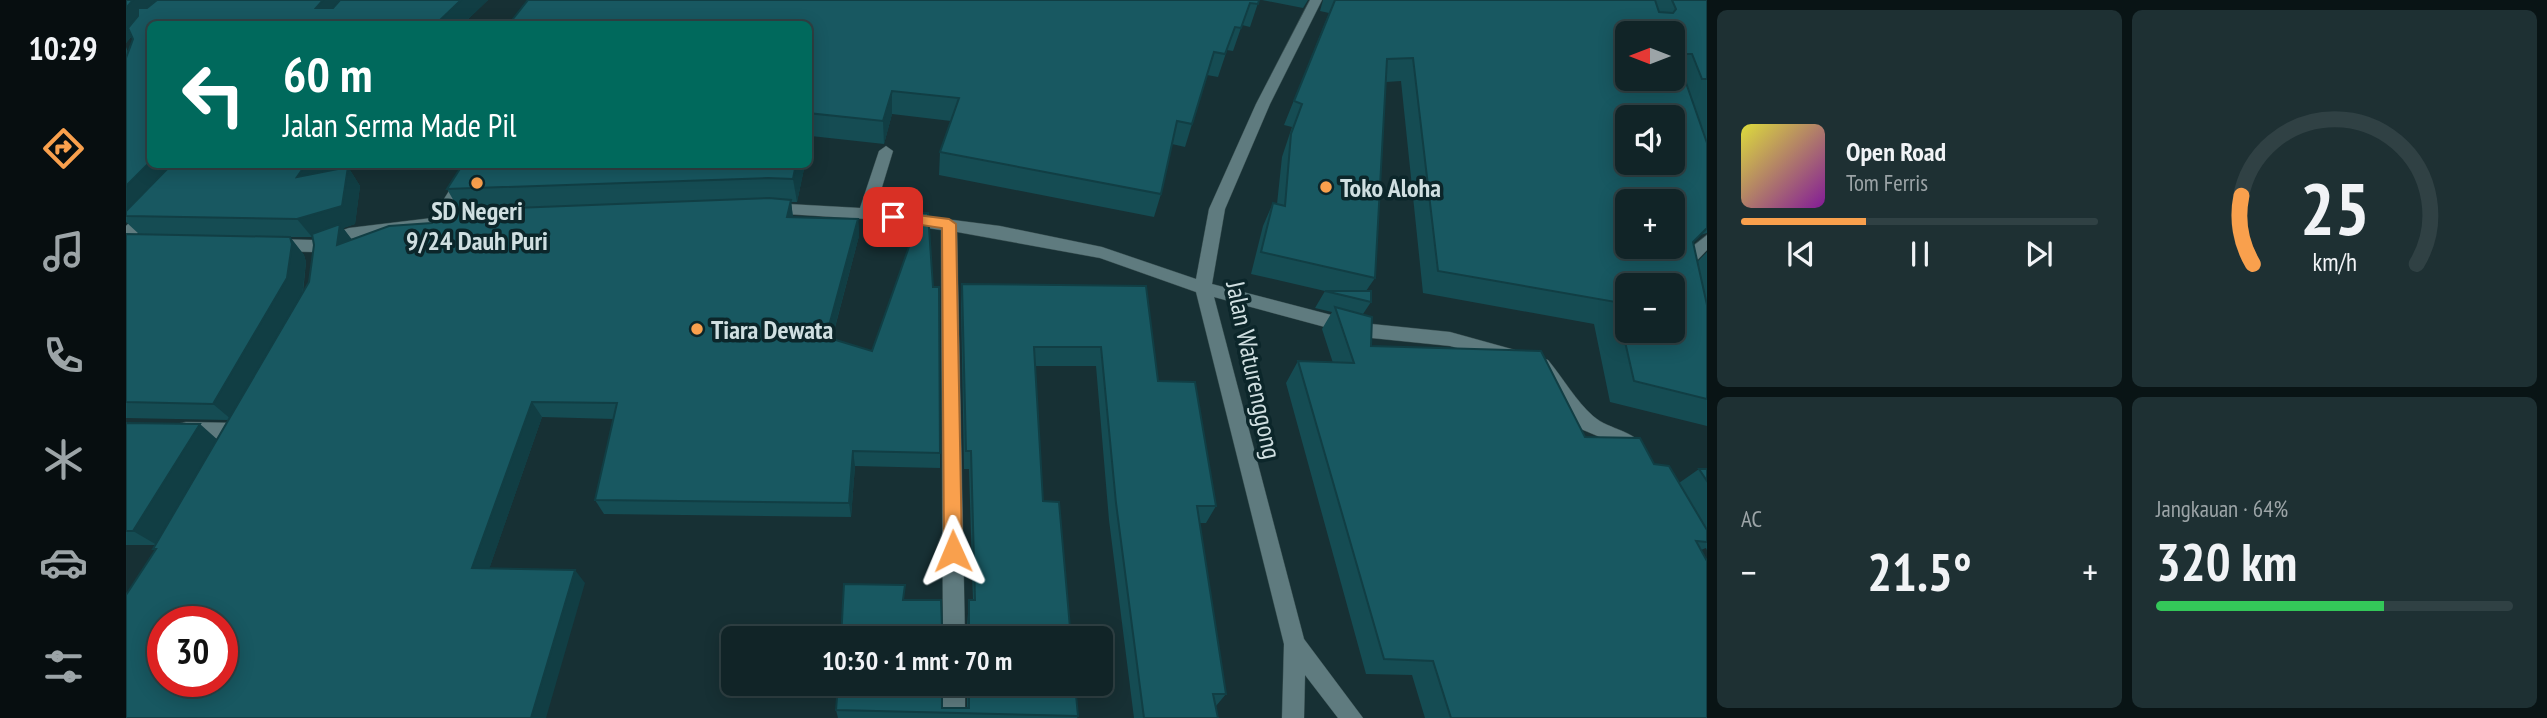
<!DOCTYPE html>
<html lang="id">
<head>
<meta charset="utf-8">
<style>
  :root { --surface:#112427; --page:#1e3033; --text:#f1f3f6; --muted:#9ca4a7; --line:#304144; --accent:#f9a04d }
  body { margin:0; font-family:"PT Sans Narrow",sans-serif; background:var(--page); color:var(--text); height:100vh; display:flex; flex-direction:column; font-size:26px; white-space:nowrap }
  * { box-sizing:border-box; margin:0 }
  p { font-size:23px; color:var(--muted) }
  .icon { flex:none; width:38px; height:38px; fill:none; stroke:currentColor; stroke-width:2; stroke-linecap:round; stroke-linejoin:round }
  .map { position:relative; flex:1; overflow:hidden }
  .drawer { display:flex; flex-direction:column; gap:10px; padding:10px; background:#091415; width:840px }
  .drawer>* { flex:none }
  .banner { position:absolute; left:21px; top:21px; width:665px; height:147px; border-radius:10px; box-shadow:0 4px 18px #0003,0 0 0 2px var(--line); background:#00695c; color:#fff; overflow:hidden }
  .needle { width:46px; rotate:270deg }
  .buttons { position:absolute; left:1489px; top:21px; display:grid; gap:14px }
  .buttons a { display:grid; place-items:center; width:70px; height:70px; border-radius:10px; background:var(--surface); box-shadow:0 4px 18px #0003,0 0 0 2px var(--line); font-size:35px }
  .speed { position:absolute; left:21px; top:606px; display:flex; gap:14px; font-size:35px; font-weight:700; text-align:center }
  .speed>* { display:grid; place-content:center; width:91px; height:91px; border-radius:50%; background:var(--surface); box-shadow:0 4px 18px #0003,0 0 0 2px var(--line); line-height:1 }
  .speed .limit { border:10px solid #d22; background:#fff; color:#111 }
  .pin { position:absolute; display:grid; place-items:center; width:60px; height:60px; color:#fff; margin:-30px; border-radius:14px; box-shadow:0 4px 10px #0006 }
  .me { position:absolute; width:77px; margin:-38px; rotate:359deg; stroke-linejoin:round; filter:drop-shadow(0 0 5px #0008) }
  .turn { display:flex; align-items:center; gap:24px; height:147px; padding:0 21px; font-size:32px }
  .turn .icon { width:91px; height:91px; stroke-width:2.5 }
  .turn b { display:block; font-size:49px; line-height:60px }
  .big { font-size:52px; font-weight:700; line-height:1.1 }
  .drawer .card { flex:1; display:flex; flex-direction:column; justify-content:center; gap:10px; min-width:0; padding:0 24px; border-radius:10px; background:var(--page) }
  .drawer .dial { align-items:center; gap:0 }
  .dial svg { height:182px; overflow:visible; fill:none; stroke:var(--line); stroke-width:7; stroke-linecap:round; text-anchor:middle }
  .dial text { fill:var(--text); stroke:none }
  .song { display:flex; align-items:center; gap:21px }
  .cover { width:84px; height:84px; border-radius:10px; background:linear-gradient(135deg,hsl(60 70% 55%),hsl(290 70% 35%)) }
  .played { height:7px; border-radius:4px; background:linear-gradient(90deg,var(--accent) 35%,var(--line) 35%) }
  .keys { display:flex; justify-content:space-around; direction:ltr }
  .heat { display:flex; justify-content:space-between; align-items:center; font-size:38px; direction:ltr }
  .charge { height:10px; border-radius:5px; background:linear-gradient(90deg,#34c759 64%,var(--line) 0) }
  .drawer .tiles { flex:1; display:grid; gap:10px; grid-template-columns:repeat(2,1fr) }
  .trip { position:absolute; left:595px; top:626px; width:392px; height:70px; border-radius:10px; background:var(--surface); box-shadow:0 4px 18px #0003,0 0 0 2px var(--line); font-weight:700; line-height:70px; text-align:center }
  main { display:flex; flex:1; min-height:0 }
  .menu { display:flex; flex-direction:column; width:126px; justify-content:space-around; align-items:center; background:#070e10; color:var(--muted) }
  .menu .icon { width:49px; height:49px }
  .menu .active { color:var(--accent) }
  .menu b { font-size:32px; color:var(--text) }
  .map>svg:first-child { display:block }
</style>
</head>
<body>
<main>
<nav class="menu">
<b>10:29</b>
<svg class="icon active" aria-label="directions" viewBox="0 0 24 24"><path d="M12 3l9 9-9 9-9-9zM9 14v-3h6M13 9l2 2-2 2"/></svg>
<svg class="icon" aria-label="music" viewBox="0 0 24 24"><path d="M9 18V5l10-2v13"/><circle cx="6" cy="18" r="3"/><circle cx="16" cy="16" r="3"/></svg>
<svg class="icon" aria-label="phone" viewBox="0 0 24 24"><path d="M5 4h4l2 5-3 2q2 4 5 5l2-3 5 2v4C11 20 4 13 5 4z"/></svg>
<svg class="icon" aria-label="climate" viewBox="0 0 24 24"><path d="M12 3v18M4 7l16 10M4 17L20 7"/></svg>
<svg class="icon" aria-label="car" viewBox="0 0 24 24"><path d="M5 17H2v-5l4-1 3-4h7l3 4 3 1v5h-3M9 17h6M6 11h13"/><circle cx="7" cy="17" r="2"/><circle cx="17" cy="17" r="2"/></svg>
<svg class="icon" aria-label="filters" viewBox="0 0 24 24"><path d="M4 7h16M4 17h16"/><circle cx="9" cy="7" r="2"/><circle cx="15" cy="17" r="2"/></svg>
</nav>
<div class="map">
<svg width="1581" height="718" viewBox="0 0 1581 718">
  <rect width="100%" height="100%" fill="#173034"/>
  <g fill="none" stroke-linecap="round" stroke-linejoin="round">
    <defs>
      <path id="minor" d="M1184,0H1196L1144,104L1099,209L1086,284L1236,323L1324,332L1389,350L1392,355L1389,360L1383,362L1324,346L1236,337L1088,297L1178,639L1237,718H1212L1179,675L1178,718H1156L1158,644L1070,292L974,258L831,232L839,639H817L815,230L740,219L644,213L636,208L644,203L734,208L753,151L760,146L767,151L749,210L874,226L976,247L1070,279L1083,209L1130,104Z
        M340,164H355L323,215L334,216L337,220L334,224L224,239L187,252L147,251L139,245L147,239L187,240L223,228L306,218Z
        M23,207L28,208L31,212L28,216L6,239L0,241V226L18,208Z
        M1581,235V250L1561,271H1549L1547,267L1549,260Z
        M1416,358L1422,360C1437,378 1450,401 1467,416C1484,431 1510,429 1521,452L1519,458L1512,460L1505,458L1488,443L1455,429L1410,370L1407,365L1410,360Z
        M60,422L112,423L119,425L121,431L119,437L112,439L60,438L53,436L51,430L53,424Z
        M817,684H839V718H817Z"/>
    </defs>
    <use href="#minor" stroke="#364c4e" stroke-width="1"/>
    <use href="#minor" fill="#5f7b7f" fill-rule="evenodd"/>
  </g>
  <path fill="#154c53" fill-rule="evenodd" d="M0,0H362L337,24H24V164L203,171L222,167L234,186L229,224L217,228L226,240L306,223L333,210L321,189L337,164H679L671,202H665L667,218L732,219L733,236L706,339L814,453V468L729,466L725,517L478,514L469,500L488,419L416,417L363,569L459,583L29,550L27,549L29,545H0V423L91,439L102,420L0,418V234H13L0,222V47L2,52L7,39L6,36L0,43ZM164,237H187L188,245L183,282L177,293L180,262L178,255Z
    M1133,0L1124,27L1116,25L1107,51L1101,50L1092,77L1081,75L1059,147L1046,144L1035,194L1028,217L813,175L814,152L825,121L766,114L758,144L685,136L682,146V24Z
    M1136,0H1182L1177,8Z
    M1197,0H1581V233L1574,235L1567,242L1571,262L1581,252V426L1484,402L1468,324L1297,293L1275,81L1260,82L1249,278L1240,291L1245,302L1237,314L1245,346L1459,437L1528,464L1553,483L1573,469H1581V550L1580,548L1575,550L1581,718H1299L1286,675L1240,674L1160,383L1172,361L1207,363L1196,329L1206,312L1189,308L1199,291L1125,274L1137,226L1147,203L1151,204L1156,157L1166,127L1158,125L1203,13L1194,11Z
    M836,284L1020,286L1032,381L1090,506L1080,523H1074L1100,694L1090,706L1092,718H1008L983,520L970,366H909L917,501L945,639H715L779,600L816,627H841L843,600H847L843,469H838L835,304Z
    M841,684H949L952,716L951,718H712L710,710L841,708Z"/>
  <path fill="#113e44" d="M7,0H45L20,19L0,43V8Z
    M197,0H223L202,24L190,8Z
    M335,0H362L337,24H310Z
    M766,91V114L758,144L757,121Z
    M682,117L685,136L682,146Z
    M24,162V164H57L0,216V186Z
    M180,164H208L184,195L171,177Z
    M670,164H679L671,202L667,179Z
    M222,167L234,186L229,224L217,228L227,241L211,245L214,229L186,237L171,219Z
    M665,200L667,218L661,217Z
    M732,219L733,236L702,353L700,337Z
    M164,237L178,255L180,262L176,296L106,420L87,404Z
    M406,402L416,417L359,581L346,568Z
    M74,424L93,441L31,545L7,531Z
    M727,451L729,466L725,517L723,503Z
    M449,570L459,583L420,718H405Z"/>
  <path fill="#185861" stroke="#113e44" stroke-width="2" fill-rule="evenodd" d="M0,0H7L0,8Z
    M31,0H197L190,8H207L214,0H335L310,24H24V162L0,186V58L7,39L2,28L12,16V8H21Z
    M402,0H1133L1132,4L1124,3L1115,28L1109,27L1099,54L1088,52L1066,124L1051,121L1035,194L814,152L833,98L766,91L757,121L682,113V24H383Z
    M1209,0H1529L1533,12L1547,13L1550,9L1546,0H1581V79H1576L1566,54H1550L1581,143V228L1567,242L1581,305V399L1508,381L1490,302L1312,271L1287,58L1261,59L1249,278L1135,252L1147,203L1159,206L1165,134L1176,104L1168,101ZM1502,33H1547V79H1502ZM1502,117H1547V163H1502ZM1502,201H1547V247H1502ZM1502,285H1547V331H1502Z
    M46,164H180L171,177L222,167L216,206L171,219L0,216V211Z
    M337,164H670L667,179L642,178L321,189Z
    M643,198L665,200L661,217L732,219L700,337L746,351L795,213H802L807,287H813L814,453L727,451L723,503L469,500L491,403L406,402L346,568L449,570L405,718H0V595L30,549H27L183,282L188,245L186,234L214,224L211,245L263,226L306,223L314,211ZM37,621H96V681H37Z
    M0,234L164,237L166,244L161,278L87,404L0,402Z
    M836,284L1020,286L1032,381L1069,382L1090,506H1071L1100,694H1087L1092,718H1018L990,503L975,347H908L917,501L933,502L945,639H715L718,584L779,585L777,600H815L816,627H843V600H849L845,451H840Z
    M1199,291H1245V302Z
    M1209,307L1246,317L1245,346L1415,351L1459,437L1514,438L1528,464L1543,466L1581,530V542L1570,541L1581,561V718H1325L1307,661L1258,659L1172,361L1228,363Z
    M0,423L74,424L7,531H0Z
    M1573,469H1581V481Z
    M712,684H816V708H843V684H949L952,716L710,710Z"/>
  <path fill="#f9a04d" stroke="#a26832" stroke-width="2" d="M767,212L823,219L830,224L836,551L833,557L827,560L820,557L818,551L816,228L762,220V213Z"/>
  <g fill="#f9a04d" stroke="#0c262a" stroke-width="2.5">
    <circle cx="351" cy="183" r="7"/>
    <circle cx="1200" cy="187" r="7"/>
    <circle cx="571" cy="329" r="7"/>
  </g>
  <g text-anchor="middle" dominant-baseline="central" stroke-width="7" stroke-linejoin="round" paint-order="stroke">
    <g font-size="26" font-weight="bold" fill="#d0dfe1" stroke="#0c262a" text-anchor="start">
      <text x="1214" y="187">Toko Aloha</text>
      <text x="351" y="210" text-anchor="middle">SD Negeri<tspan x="351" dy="30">9/24 Dauh Puri</tspan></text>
      <text x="585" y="329">Tiara Dewata</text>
    </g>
    <g font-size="26" fill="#d0dfe1" stroke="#0c262a">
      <text transform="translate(1128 370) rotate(78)">Jalan Waturenggong</text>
    </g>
  </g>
</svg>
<div class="buttons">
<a><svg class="needle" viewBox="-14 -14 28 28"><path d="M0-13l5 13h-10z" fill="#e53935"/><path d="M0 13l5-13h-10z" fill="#9ca4a7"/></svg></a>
<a><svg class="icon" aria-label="sound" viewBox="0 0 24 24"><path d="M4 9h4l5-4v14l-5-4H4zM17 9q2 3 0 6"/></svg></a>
<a>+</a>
<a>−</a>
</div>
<div class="speed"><div class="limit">30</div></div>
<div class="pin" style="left:767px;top:217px;background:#d93025"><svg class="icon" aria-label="arrive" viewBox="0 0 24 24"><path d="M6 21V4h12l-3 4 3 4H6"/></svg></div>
<svg class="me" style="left:827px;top:551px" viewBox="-20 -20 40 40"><path d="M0-17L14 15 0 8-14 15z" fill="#f9a04d" stroke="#fff" stroke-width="4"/></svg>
<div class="trip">10:30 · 1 mnt · 70 m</div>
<div class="banner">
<div class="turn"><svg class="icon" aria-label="left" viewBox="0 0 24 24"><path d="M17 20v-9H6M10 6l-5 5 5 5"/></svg><div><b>60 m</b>Jalan Serma Made Pil</div></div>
</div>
</div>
<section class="drawer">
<div class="tiles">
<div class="card">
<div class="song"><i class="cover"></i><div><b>Open Road</b><p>Tom Ferris</p></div></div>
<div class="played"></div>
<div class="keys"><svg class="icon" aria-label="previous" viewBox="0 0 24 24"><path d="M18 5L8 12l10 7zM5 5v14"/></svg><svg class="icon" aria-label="pause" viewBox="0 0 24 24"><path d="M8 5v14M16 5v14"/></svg><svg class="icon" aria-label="next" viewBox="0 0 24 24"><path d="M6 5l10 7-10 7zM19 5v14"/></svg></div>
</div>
<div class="card dial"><svg viewBox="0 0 100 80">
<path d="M14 69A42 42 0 1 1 86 69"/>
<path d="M14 69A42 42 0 0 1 9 39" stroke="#f9a04d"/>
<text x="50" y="56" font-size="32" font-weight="700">25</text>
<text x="50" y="72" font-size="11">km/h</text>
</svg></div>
<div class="card"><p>AC</p>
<div class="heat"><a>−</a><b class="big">21.5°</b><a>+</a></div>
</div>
<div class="card"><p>Jangkauan · 64%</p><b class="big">320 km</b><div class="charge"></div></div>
</div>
</section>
</main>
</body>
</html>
